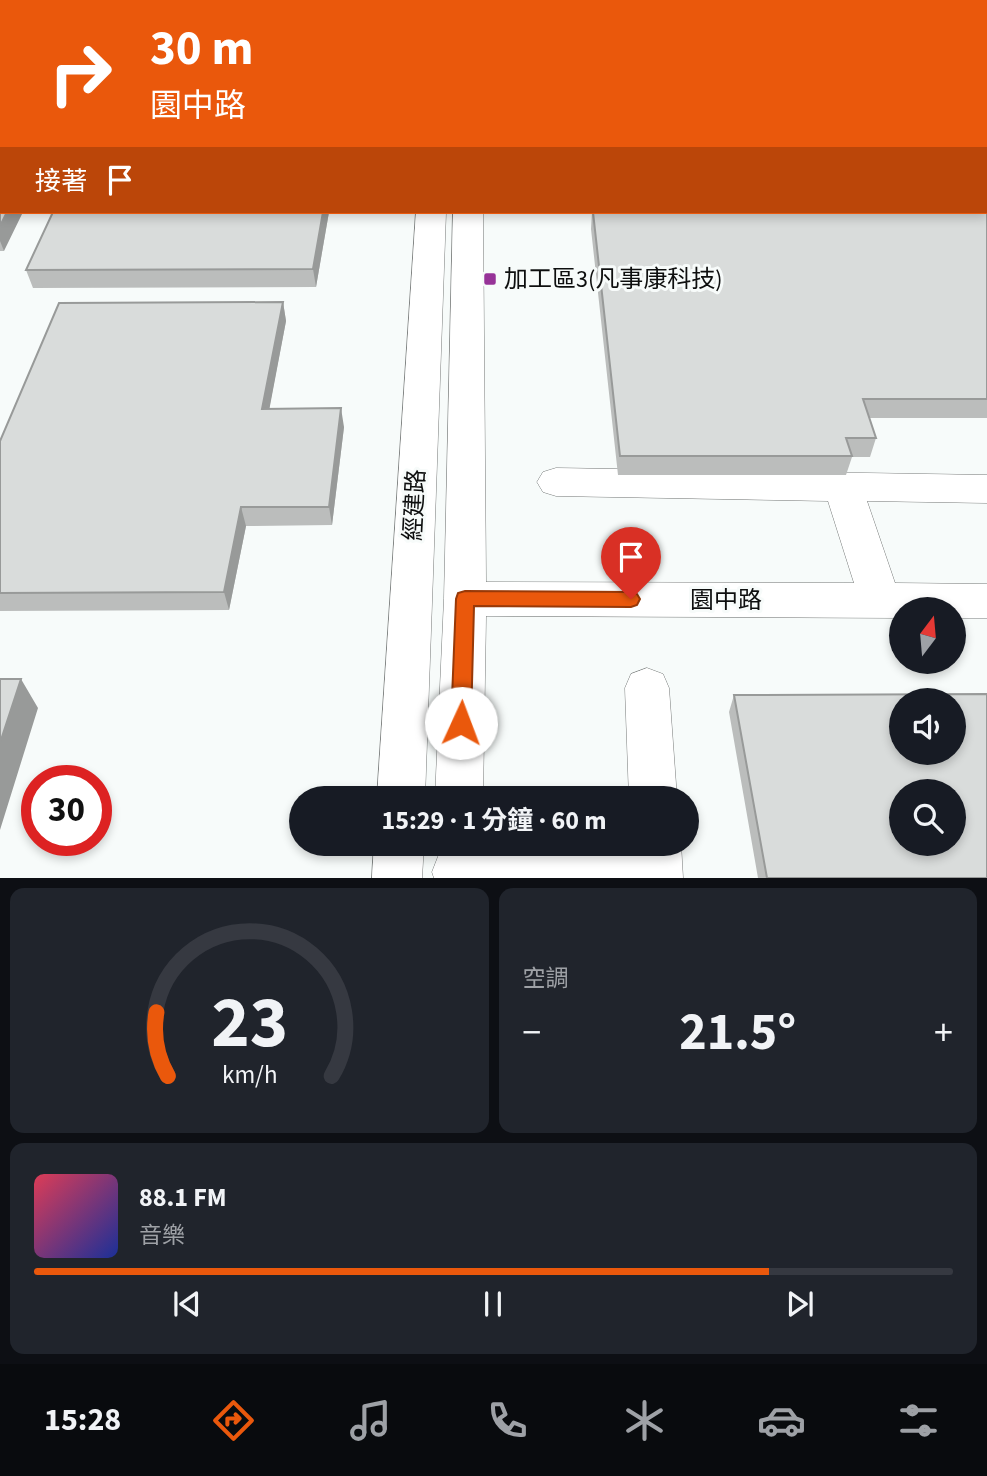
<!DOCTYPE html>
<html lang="zh-TW">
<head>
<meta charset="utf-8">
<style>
  :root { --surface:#171b24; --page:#20242c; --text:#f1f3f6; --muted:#9ea1a6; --line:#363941; --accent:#ea580c }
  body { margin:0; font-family:"Source Sans 3","Noto Sans TC",sans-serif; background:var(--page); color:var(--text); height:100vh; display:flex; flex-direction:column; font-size:26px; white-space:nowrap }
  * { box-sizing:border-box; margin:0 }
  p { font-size:23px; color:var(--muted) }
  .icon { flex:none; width:38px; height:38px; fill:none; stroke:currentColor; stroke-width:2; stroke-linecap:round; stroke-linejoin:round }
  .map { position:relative; height:878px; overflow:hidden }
  .drawer { display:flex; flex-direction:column; gap:10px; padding:10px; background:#0d0f14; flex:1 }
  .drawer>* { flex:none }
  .hud { position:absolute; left:0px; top:0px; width:987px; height:214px; box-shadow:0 4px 10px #0003; background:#ea580c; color:#fff; overflow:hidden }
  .needle { width:46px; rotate:16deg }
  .tools { position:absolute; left:889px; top:597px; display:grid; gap:14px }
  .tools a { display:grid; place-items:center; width:77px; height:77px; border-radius:50%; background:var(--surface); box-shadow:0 4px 10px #0003; font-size:35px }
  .speed { position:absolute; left:21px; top:765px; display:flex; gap:14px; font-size:35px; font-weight:700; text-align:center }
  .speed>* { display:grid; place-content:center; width:91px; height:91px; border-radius:50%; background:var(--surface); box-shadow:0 4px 10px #0003; line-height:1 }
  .speed .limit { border:10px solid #d22; background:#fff; color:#111 }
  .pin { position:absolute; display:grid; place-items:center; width:60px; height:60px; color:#fff; margin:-72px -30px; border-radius:50% 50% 50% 0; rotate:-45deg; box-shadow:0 0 7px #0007 }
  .pin .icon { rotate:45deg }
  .me { position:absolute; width:77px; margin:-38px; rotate:2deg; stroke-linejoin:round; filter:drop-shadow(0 0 5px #0008) }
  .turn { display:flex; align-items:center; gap:24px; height:147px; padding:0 35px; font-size:32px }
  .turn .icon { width:91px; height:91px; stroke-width:2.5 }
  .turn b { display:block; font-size:49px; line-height:60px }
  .then { display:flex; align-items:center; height:66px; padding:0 35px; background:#0003; gap:14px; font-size:26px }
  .big { font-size:52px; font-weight:700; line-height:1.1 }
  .drawer .widget { flex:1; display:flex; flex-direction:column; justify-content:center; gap:10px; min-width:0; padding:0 24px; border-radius:14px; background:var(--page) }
  .drawer .dial { align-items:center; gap:0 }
  .dial svg { height:182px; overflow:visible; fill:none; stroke:var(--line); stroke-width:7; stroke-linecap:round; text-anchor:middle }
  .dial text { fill:var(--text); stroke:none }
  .song { display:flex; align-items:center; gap:21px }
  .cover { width:84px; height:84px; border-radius:10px; background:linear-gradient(135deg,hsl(350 70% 55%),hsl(230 70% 35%)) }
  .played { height:7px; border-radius:4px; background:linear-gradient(90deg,var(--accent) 80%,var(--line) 80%) }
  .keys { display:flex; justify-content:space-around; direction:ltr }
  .heat { display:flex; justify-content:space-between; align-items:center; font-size:38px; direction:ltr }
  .drawer .tiles { flex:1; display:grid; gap:10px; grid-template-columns:1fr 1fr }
  .widget:last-child { grid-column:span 2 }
  .trip { position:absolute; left:289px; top:786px; width:410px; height:70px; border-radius:35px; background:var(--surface); box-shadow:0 4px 10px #0003; font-weight:700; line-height:70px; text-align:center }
  .tabs { display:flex; height:112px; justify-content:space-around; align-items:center; background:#090b0e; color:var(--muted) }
  .tabs .icon { width:49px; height:49px }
  .tabs .on { color:var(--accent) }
  .tabs b { font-size:32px; color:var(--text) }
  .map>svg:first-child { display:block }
</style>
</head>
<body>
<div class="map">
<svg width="987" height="878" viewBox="0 0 987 878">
  <rect width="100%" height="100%" fill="#f7fbfa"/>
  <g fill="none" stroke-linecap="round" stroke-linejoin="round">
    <defs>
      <path id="minor" d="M378,0H400V2H378Z
        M433,0H455L432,2Z
        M462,0H484V2H462Z
        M977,0H987V12L985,2Z
        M0,83H2V99H0Z
        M985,145H987V161H985Z
        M985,195H987V213L981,212H985Z
        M416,212H446L425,798H377Z
        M453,212H483L486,582L854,583L828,501L556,496L543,492L537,482L543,472L556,468L987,475V503L867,501L895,583L987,584V618H954V609H901V618L486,616L483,798H435L444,599Z
        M647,668L663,674L669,688L677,798H629L625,688L631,674Z
        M374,844H424L422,878H372Z
        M631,844H681L683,878H434L432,872L439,854L457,847L631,851Z"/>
    </defs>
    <use href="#minor" stroke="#787b7a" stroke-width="1"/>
    <use href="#minor" fill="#fff" fill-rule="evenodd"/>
  </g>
  <path fill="#bbbdbc" d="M0,0H155L154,2H2V78H0Z
    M0,101H2V212L4,251H0Z
    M987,211V418H869L876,438L870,457H852L846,475H618L591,229L592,212Z
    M53,212H329L316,287L33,288L26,270Z
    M283,302L286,321L269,409L344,427L332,525L246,526L229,610L0,611V441Z
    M734,695L987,878H758L729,712Z"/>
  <path fill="#989a99" d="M144,0H155L154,2H143Z
    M7,212H23L4,251L0,241V226Z
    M323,212H329L316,287L313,269Z
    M283,302L286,321L266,427L262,409Z
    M341,408L344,427L332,525L329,507Z
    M241,507L246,526L229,610L224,592Z
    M21,679L38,708L0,830V743Z"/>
  <path fill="#d9dcdb" stroke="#989a99" stroke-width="2" fill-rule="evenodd" d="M0,0H144L143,2H2V60H0Z
    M163,0H350L349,2H163Z
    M642,0H877L878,2H643Z
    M0,101H2V180H0Z
    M0,191H2V212H7L0,226Z
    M985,211H987V399H863L876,438H846L852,456H620L593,212Z
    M53,212H323L313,269L26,270Z
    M283,302L262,409L341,408L329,507H241L224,592L0,593V441L59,303Z
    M0,679H21L0,743Z
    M987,694V878H767L734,695ZM901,700H954V752H901ZM901,791H954V844H901Z"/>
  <path fill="#ea580c" stroke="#983908" stroke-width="2" d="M465,591L631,592L637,594L640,599L637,605L631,607L474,606L471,723L468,730L461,732L454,730L451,723L456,599L458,593Z"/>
  <rect fill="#973398" stroke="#f7fbfa" stroke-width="2.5" x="483" y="272" width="14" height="14" rx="3.5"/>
  <g text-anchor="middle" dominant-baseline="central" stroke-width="6" stroke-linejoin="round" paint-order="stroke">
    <g font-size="24" fill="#0e0f0f" stroke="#f7fbfa" text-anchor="start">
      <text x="504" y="279">加工區3(凡事康科技)</text>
    </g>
    <g font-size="24" fill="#0e0f0f" stroke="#f7fbfa">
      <text transform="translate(415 505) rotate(-87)">經建路</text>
      <text x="726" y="600">園中路</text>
    </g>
  </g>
</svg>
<div class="tools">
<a><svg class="needle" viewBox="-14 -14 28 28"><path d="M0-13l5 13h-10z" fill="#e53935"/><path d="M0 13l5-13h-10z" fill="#9ea1a6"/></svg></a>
<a><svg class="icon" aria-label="sound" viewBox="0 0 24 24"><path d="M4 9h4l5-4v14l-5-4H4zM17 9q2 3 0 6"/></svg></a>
<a><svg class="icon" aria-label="search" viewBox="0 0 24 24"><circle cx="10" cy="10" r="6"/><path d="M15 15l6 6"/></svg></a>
</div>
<div class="speed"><div class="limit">30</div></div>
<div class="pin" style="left:631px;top:599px;background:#d93025"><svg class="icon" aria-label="arrive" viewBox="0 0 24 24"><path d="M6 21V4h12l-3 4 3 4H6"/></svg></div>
<svg class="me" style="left:461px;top:723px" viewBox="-20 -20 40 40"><circle r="19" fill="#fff"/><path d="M0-13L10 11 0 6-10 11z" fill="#ea580c"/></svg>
<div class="trip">15:29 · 1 分鐘 · 60 m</div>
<div class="hud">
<div class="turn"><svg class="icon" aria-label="right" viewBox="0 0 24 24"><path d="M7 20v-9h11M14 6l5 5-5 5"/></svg><div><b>30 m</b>園中路</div></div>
<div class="then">接著<svg class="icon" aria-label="arrive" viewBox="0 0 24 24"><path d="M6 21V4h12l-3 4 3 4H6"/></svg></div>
</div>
</div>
<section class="drawer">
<div class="tiles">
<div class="widget dial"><svg viewBox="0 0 100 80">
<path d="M14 69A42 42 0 1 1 86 69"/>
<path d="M14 69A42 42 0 0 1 9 41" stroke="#ea580c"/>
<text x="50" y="56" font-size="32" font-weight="700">23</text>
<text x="50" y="72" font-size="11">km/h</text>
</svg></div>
<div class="widget"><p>空調</p>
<div class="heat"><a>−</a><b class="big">21.5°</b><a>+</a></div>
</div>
<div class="widget">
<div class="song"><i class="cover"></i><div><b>88.1 FM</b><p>音樂</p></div></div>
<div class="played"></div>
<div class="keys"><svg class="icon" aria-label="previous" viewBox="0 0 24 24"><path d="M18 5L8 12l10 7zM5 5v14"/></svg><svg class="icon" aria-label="pause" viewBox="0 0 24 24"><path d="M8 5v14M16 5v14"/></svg><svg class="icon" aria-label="next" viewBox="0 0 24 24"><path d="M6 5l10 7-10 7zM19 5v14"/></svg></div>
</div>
</div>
</section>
<nav class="tabs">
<b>15:28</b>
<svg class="icon on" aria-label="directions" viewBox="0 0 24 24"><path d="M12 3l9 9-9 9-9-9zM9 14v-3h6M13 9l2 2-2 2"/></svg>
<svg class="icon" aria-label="music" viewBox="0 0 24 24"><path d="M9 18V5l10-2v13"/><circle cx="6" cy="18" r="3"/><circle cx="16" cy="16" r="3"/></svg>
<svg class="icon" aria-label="phone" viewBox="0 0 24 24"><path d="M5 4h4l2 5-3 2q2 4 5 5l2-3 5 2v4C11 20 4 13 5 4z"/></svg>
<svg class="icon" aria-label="climate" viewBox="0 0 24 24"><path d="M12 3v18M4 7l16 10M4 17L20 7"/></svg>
<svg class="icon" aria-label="car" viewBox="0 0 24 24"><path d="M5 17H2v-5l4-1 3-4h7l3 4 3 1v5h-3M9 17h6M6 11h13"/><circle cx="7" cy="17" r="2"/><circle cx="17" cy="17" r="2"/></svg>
<svg class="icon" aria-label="filters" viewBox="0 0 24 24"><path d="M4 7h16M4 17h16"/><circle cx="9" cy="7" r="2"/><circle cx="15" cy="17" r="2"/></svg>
</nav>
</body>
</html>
